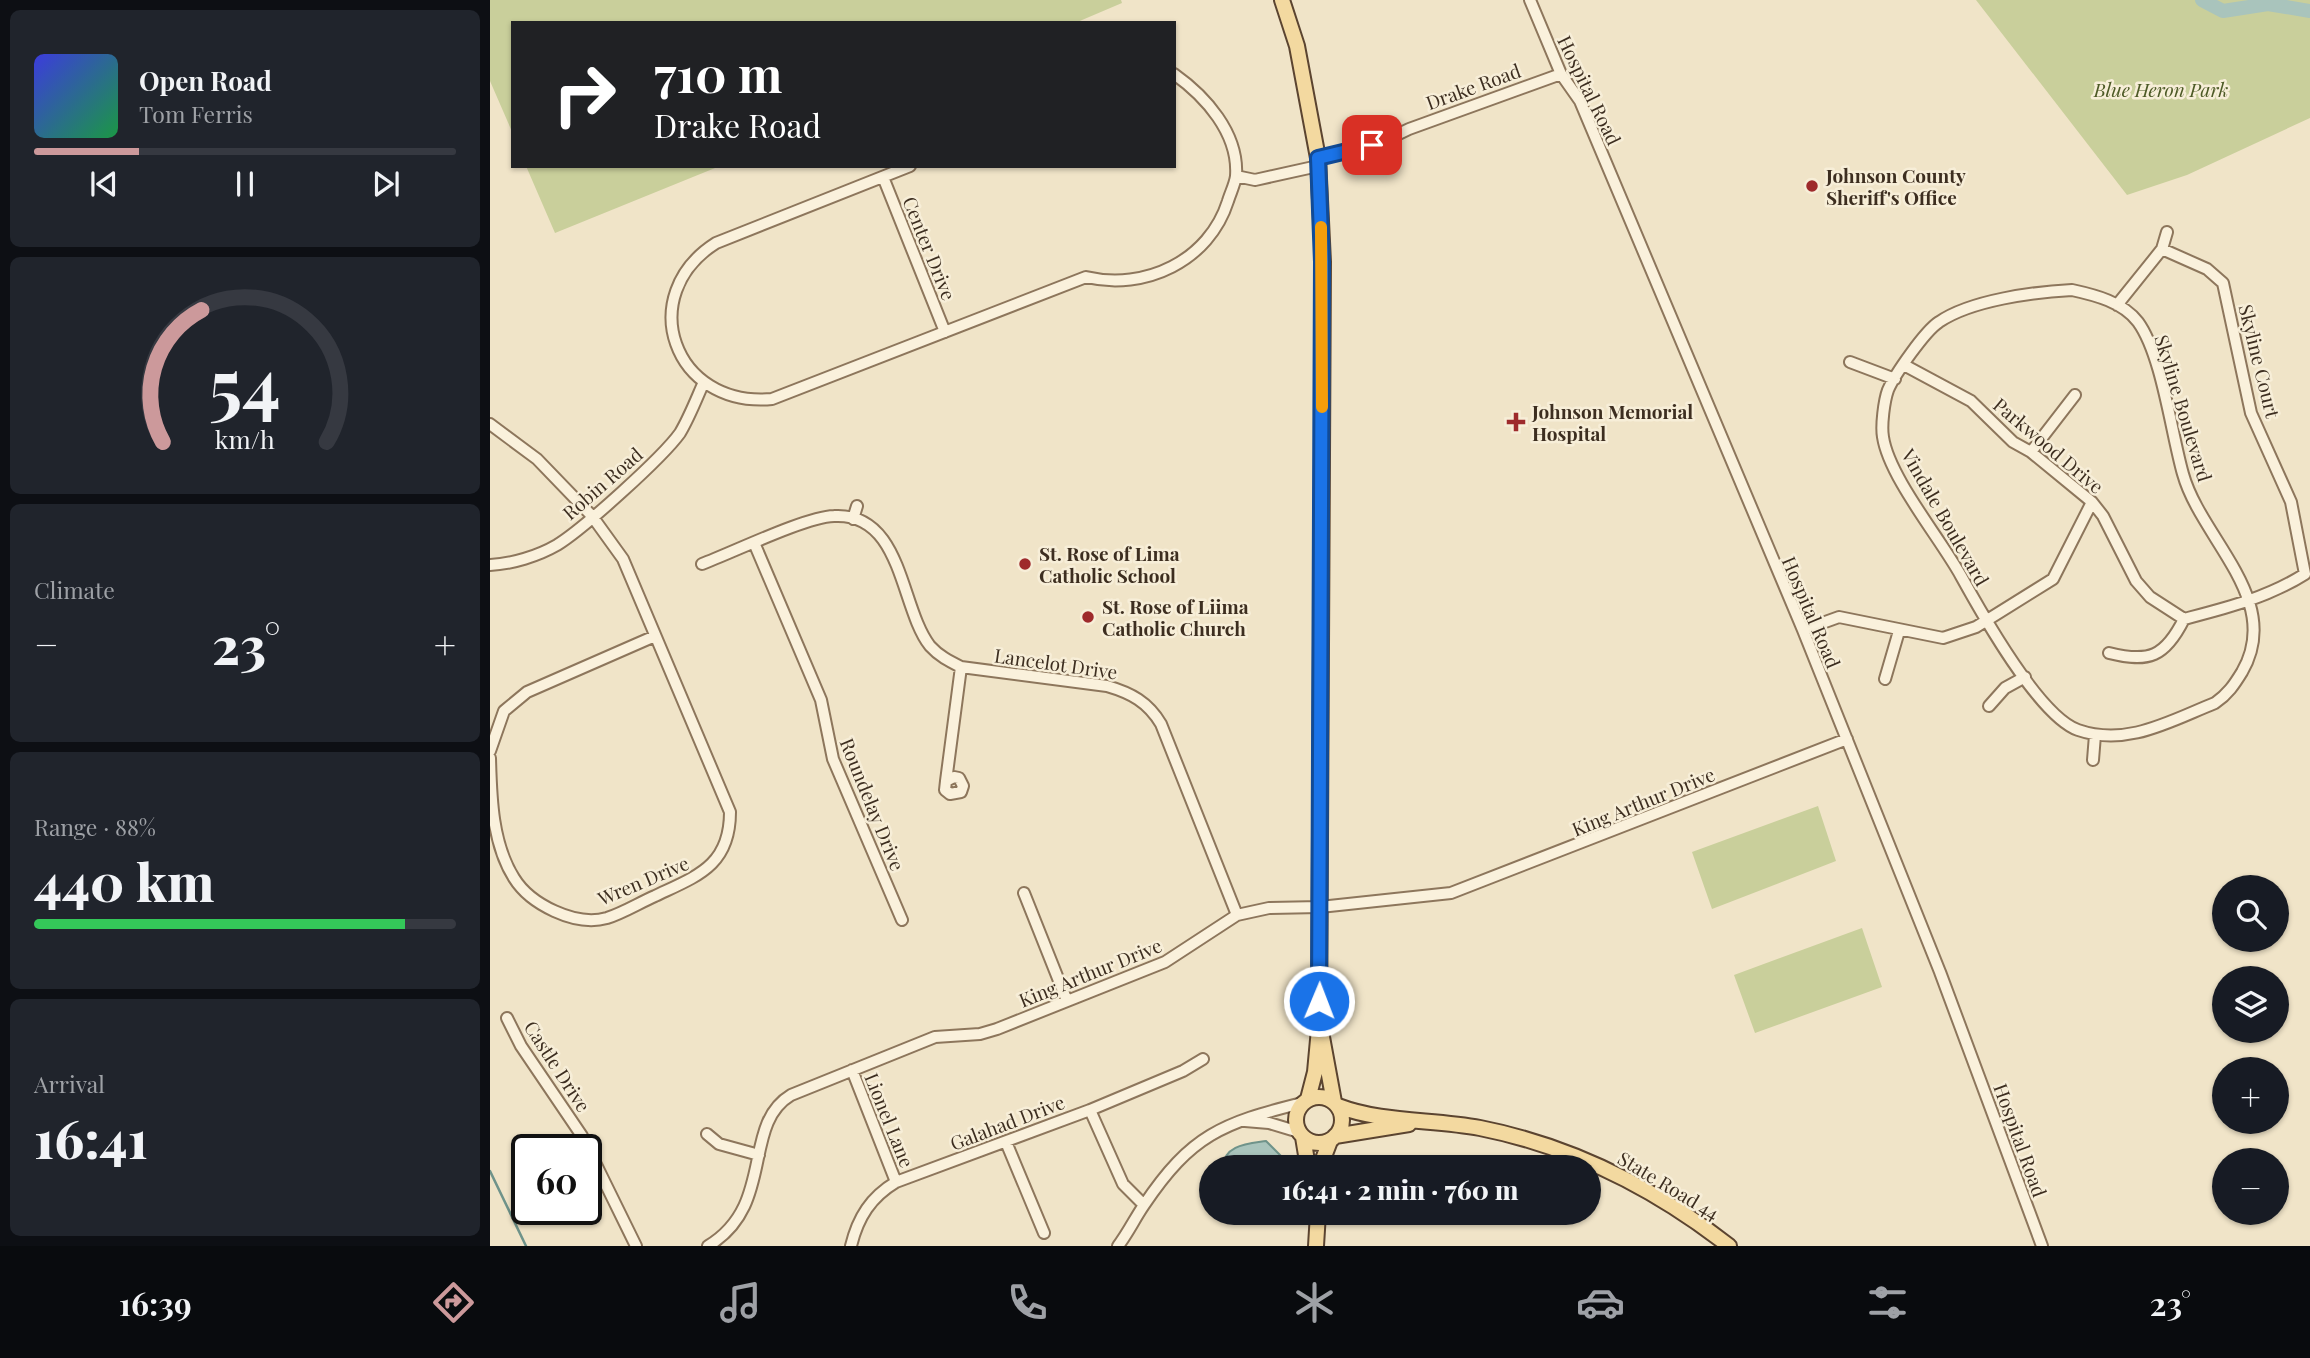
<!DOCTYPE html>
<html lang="en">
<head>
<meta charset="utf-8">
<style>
  :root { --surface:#171b24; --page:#20242c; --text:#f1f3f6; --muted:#9ea1a6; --line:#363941; --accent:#cc999b }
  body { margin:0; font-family:"Playfair Display",serif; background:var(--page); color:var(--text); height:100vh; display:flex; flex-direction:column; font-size:26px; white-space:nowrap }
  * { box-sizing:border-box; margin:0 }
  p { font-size:23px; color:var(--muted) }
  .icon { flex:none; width:38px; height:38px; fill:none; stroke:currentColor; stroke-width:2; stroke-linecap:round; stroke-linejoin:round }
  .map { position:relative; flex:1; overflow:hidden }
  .details { display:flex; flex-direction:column; gap:10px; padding:10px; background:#0d0f14; width:490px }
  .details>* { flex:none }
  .hud { position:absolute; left:21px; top:21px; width:665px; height:147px; border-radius:0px; box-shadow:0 2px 5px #0004; background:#202124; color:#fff; overflow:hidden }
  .buttons { position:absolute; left:1722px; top:875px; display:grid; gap:14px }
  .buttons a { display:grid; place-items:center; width:77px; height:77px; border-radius:50%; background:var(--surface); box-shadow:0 2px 5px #0004; font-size:35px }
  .speed { position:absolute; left:21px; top:1134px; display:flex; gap:14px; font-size:35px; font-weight:700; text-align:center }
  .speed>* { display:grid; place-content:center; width:91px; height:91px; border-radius:50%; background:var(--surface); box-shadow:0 2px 5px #0004; line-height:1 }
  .speed .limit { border:4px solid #111; border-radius:10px; background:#fff; color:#111 }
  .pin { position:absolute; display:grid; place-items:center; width:60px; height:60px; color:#fff; margin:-30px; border-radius:14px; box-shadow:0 4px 10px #0006 }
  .me { position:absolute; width:77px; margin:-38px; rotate:1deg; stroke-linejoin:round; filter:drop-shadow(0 0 5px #0008) }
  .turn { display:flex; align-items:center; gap:24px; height:147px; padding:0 28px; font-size:32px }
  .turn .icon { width:91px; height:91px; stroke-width:2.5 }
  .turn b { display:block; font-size:49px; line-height:60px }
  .big { font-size:52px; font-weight:800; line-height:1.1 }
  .details .widget { flex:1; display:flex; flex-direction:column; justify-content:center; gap:10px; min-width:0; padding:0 24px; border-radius:10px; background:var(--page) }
  .details .dial { align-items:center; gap:0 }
  .dial svg { height:182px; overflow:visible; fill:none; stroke:var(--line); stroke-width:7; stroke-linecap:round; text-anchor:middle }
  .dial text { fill:var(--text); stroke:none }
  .song { display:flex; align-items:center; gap:21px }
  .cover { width:84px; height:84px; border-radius:10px; background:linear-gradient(135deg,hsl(240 70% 55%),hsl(140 70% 35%)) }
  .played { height:7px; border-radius:4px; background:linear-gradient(90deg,var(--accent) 25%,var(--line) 25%) }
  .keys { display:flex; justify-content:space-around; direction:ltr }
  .heat { display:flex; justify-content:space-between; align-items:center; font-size:38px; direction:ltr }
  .charge { height:10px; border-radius:5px; background:linear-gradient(90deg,#34c759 88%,var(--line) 0) }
  .trip { position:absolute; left:709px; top:1155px; width:402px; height:70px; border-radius:35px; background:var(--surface); box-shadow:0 2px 5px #0004; font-weight:800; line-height:70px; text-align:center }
  .dock { display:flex; height:112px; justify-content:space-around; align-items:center; background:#090b0e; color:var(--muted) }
  .dock .icon { width:49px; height:49px }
  .dock .selected { color:var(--accent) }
  .dock b { font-size:32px; color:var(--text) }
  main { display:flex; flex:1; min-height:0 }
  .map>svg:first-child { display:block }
</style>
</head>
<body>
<main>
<section class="details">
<div class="widget">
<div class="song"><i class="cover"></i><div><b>Open Road</b><p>Tom Ferris</p></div></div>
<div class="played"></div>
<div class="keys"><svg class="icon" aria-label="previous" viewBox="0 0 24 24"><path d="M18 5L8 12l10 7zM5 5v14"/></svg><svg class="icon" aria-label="pause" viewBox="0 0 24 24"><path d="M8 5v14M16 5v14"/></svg><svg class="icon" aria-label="next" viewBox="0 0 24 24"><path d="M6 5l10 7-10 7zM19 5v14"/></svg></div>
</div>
<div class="widget dial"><svg viewBox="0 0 100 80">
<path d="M14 69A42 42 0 1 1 86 69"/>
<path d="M14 69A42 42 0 0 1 31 11" stroke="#cc999b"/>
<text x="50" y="56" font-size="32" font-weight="700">54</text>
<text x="50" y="72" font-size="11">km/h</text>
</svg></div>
<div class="widget"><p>Climate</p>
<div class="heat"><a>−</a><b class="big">23°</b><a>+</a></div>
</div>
<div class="widget"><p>Range · 88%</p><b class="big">440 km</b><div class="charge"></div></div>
<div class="widget"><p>Arrival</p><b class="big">16:41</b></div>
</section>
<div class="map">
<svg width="1820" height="1246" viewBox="0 0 1820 1246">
  <rect width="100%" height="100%" fill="#f0e4c8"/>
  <path fill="#c9cf9b" d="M0,0H631L632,3L585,23H23V134L0,81Z
    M1486,0H1820V118L1697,175L1637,195Z
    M36,166H230L65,233Z
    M1328,806L1346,861L1222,909L1202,852Z
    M1372,928L1392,987L1265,1033L1244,975Z"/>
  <path fill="#a9c4bc" stroke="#6f938a" stroke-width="2" d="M776,1141L794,1159L795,1167H733C734,1145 757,1144 776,1141Z"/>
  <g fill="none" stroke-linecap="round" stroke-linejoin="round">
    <path stroke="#6f938a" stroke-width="2.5" d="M0,1171L36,1246"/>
    <path stroke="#a9c4bc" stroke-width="14" d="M1712,0L1733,11L1778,4L1820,11"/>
    <defs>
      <path id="minor" d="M1040,0L1071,74L1090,101L1313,630L1450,972L1552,1246
        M828,158L890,143L919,129L1071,74
        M420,166L226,243C144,295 183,408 282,399L596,277C655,291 719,261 738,201C740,194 745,184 746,176C749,133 715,96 684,74
        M746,176L765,180L828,166
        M393,177L455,332
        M1582,290C1605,295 1633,302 1648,322C1672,355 1681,432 1693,474C1711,539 1794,600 1752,672C1744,685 1738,694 1725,703C1680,721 1637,747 1588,730C1549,716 1492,614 1471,576C1450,538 1399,477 1393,437C1391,426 1394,401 1398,390C1405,374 1435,331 1449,322C1481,300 1544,292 1582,290Z
        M1627,305L1672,249L1677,232
        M1360,362L1405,379
        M1414,365L1481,401L1523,442L1541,452L1602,502L1613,516L1646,581L1660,597L1694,619C1736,608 1777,598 1815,574L1801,502L1761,413L1733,283L1717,269L1672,249
        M0,424L47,459L102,516L133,559L240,812C240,866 207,876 165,896C149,903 133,913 117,918C85,927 40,904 24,878C2,843 1,797 0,758
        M1541,452L1585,395
        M363,519L367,506
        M265,545L331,700L343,759L412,920
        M212,564C244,552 315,517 344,516C413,512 410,608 440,646C449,656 459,661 471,667L617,686C641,693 658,702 671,724L747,915
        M0,565C22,564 48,556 67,545C93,529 172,458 190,433C199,418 206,400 213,384
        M1313,630L1349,617L1453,638L1486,627L1563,579L1602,502
        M1619,653C1659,663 1675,657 1694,619
        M1395,679L1409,631
        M1499,706L1515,688L1535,677
        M0,751L14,711L37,692L165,636
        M1603,760L1605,735
        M456,781L455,790L460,794L471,792L473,786L469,778L464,777L456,781L471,667
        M534,893L577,1001
        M17,1018L31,1046L92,1136L146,1246
        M362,1070L406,1182
        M600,1110L633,1184L654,1205
        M755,1121L779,1123L809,1132
        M217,1134L229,1144L269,1155
        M516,1142L554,1233
        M218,1246C286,1205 251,1125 301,1095L445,1037L490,1034L507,1029L675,962L747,915L779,908L830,907L961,893L1357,739
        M361,1246C368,1217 381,1197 406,1182L600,1110L693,1071L713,1059
        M628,1246C638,1233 645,1218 654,1205C701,1135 732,1123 812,1103"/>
      <path id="major" d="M792,0L807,46L828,158L833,262L829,1029L825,1072L818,1099
        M832,1037L844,1102
        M806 1120a23 23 0 1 1 46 0a23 23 0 1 1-46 0Z
        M848,1106C892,1123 943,1119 990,1128C1081,1146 1166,1189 1239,1246
        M845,1136L919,1124
        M813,1137L818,1167
        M830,1167L840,1141
        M826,1246L828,1213"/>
    </defs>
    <use href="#minor" stroke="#8d765c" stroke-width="14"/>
    <use href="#major" stroke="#5b4430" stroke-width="18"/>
    <use href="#minor" stroke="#faf1dc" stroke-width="10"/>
    <use href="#major" stroke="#f3d9a0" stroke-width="14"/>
  </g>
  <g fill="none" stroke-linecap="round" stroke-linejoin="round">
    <defs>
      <path id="route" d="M829,1001L832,262L828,158L882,145"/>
    </defs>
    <use href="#route" stroke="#114b97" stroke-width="18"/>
    <use href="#route" stroke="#1a73e8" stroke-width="12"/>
    <path stroke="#f59e0b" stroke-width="12" d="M831,227L832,407"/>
  </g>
  <g fill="#9e2a2b" stroke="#f7eed8" stroke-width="2.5">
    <circle cx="1322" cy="186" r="7"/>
    <path d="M1022.5 411.5h7v7h7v7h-7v7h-7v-7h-7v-7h7z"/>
    <circle cx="535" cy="564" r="7"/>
    <circle cx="598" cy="617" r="7"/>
  </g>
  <g text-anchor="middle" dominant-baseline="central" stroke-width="5" stroke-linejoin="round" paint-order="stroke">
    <g font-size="19" fill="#3d2e20" stroke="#f7eed8">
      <text transform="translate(983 86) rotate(-20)">Drake Road</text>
      <text transform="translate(1100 90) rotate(64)">Hospital Road</text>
      <text transform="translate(440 248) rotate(68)">Center Drive</text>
      <text transform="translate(1770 361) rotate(76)">Skyline Court</text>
      <text transform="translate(1694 408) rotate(73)">Skyline Boulevard</text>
      <text transform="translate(1559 445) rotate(40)">Parkwood Drive</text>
      <text transform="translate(112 483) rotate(-41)">Robin Road</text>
      <text transform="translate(1456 517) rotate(60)">Vindale Boulevard</text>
      <text transform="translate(1322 612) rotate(67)">Hospital Road</text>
      <text transform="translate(566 663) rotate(8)">Lancelot Drive</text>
      <text transform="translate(1153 801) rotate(-22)">King Arthur Drive</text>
      <text transform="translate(383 804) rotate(68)">Roundelay Drive</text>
      <text transform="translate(153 880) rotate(-23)">Wren Drive</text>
      <text transform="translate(600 972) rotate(-22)">King Arthur Drive</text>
      <text transform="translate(68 1066) rotate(57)">Castle Drive</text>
      <text transform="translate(400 1120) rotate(68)">Lionel Lane</text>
      <text transform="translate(517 1122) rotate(-21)">Galahad Drive</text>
      <text transform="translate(1531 1140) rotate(70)">Hospital Road</text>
      <text transform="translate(1179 1185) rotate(31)">State Road 44</text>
    </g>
    <g font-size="19" font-style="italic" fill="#4d5a26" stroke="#f7eed8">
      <text x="1671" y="89">Blue Heron Park</text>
    </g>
    <g font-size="19" font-weight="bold" fill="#3d2e20" stroke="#f7eed8" text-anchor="start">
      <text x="1336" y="175">Johnson County<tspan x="1336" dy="22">Sheriff's Office</tspan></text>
      <text x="1042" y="411">Johnson Memorial<tspan x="1042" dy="22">Hospital</tspan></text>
      <text x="549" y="553">St. Rose of Lima<tspan x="549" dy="22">Catholic School</tspan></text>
      <text x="612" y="606">St. Rose of Liima<tspan x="612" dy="22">Catholic Church</tspan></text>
    </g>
  </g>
</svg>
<div class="buttons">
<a><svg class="icon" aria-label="search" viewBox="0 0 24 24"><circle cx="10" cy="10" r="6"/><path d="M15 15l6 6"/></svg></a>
<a><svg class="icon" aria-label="layers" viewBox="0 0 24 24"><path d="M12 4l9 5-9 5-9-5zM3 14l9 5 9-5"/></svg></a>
<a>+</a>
<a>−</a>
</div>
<div class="speed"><div class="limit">60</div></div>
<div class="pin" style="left:882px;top:145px;background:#d93025"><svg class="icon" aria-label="arrive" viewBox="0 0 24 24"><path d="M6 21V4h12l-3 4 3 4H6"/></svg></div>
<svg class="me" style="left:829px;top:1001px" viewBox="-20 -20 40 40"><circle r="17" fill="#1a73e8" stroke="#fff" stroke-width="3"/><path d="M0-11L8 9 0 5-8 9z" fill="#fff"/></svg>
<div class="trip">16:41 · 2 min · 760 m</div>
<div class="hud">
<div class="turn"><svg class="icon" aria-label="right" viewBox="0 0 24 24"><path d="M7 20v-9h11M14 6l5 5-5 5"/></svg><div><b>710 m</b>Drake Road</div></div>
</div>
</div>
</main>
<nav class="dock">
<b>16:39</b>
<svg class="icon selected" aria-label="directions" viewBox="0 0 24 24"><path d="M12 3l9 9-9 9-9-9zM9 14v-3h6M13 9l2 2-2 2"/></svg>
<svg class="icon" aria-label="music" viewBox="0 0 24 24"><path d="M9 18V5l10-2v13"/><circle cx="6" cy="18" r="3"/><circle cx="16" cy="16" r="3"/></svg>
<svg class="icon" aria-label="phone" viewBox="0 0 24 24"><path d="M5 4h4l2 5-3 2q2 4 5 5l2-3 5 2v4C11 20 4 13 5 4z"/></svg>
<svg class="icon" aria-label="climate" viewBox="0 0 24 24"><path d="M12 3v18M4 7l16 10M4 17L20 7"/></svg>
<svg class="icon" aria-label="car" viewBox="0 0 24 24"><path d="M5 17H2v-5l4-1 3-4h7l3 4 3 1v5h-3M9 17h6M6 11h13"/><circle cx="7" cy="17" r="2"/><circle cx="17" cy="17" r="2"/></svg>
<svg class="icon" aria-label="filters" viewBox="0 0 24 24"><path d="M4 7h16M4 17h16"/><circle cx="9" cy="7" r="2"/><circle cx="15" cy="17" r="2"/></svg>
<b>23°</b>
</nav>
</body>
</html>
